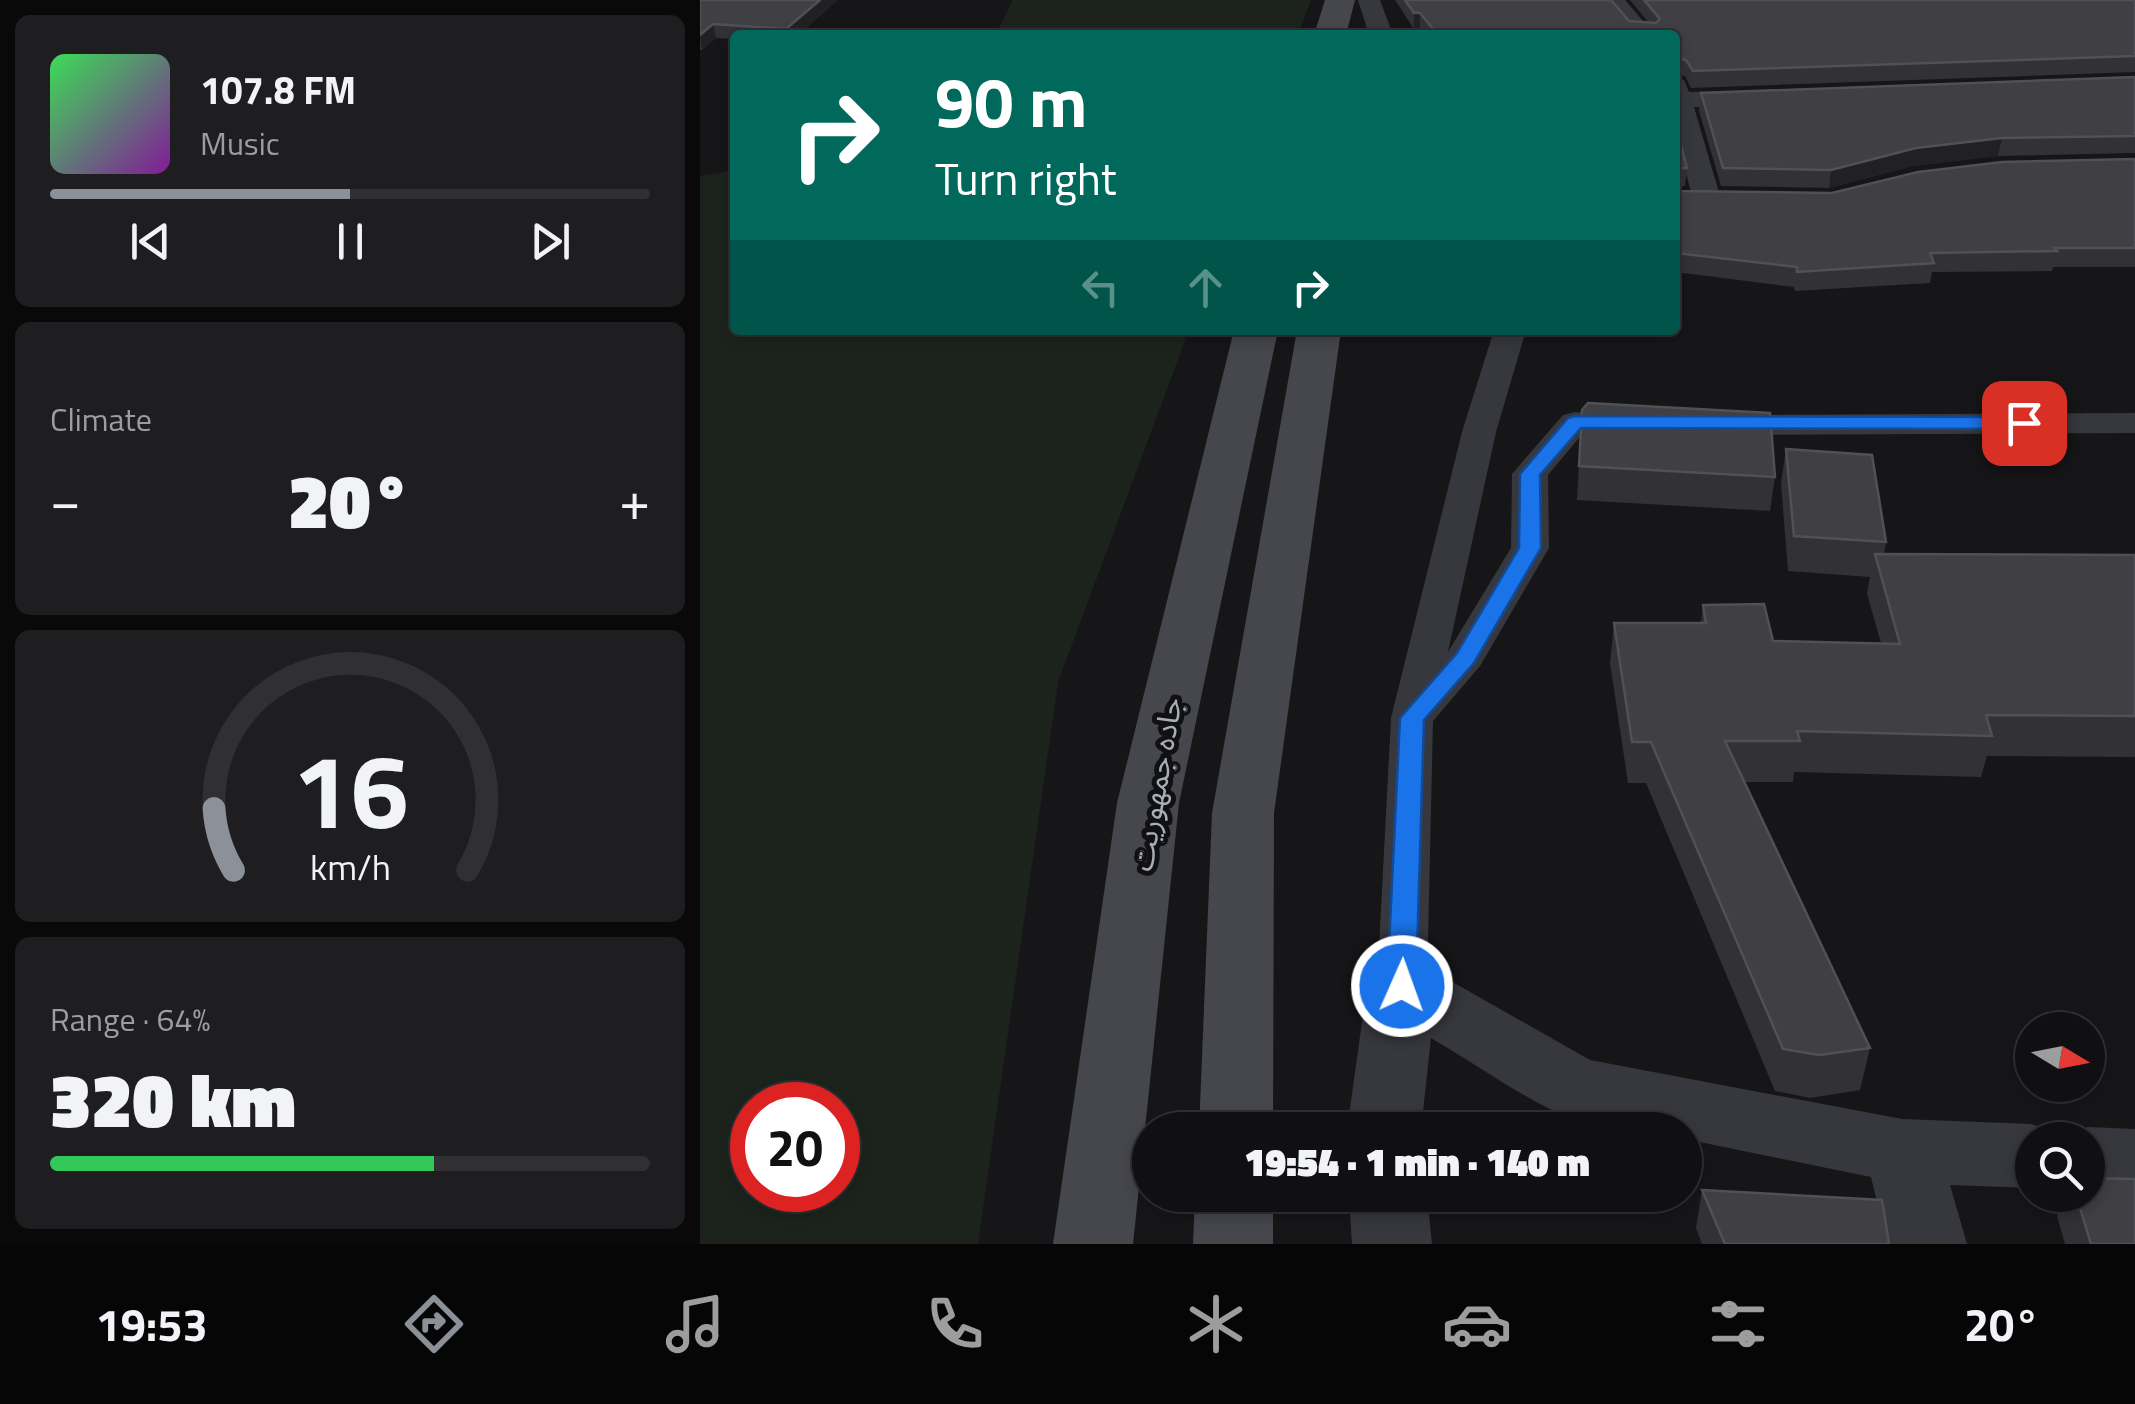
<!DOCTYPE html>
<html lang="en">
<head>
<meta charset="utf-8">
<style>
  :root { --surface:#101012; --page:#1e1e20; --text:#f1f3f6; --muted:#9c9d9f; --line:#303032; --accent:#8c9099 }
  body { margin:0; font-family:"Titillium Web","Noto Sans Arabic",sans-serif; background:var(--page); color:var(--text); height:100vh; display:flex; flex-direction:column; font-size:38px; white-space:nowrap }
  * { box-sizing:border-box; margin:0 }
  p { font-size:32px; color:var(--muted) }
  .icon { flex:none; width:55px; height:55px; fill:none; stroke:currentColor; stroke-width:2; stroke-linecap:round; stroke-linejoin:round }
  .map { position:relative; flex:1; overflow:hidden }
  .details { display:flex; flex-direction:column; gap:15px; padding:15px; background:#09090a; width:700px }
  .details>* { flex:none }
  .banner { position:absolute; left:30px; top:30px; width:950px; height:305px; border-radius:10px; box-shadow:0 5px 15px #0003,0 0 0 2px var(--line); background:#00695c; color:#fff; overflow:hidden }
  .needle { width:65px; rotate:100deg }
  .buttons { position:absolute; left:1315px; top:1012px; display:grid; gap:20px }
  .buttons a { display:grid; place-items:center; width:90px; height:90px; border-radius:50%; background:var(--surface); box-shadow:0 5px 15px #0003,0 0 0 2px var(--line); font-size:50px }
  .speed { position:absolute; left:30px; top:1082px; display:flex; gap:20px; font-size:50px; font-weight:700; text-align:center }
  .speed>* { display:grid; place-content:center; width:130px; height:130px; border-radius:50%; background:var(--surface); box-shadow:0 5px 15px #0003,0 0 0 2px var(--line); line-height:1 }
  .speed .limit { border:15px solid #d22; background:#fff; color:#111 }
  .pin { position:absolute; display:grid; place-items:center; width:85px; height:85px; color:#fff; margin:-42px; border-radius:20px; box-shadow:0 5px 15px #0006 }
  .me { position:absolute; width:110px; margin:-55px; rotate:2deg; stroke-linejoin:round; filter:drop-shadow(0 0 8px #0008) }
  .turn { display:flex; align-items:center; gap:35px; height:210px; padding:0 40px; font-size:45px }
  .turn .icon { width:130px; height:130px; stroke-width:2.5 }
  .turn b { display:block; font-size:70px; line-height:85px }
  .lanes { display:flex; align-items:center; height:95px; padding:0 40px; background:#0003; justify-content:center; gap:50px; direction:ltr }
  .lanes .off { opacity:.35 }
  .big { font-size:75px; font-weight:800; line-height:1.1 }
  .details .card { flex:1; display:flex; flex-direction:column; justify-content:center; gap:15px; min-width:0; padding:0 35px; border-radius:15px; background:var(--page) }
  .details .dial { align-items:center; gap:0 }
  .dial svg { height:260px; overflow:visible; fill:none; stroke:var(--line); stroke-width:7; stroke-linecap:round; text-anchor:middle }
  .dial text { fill:var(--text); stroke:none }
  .song { display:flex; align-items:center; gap:30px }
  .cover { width:120px; height:120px; border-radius:15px; background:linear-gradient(135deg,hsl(130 70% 55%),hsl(290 70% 35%)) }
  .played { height:10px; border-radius:5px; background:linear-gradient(90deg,var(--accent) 50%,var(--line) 50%) }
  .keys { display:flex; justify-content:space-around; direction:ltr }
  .heat { display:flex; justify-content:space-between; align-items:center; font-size:55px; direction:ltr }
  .charge { height:15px; border-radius:8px; background:linear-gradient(90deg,#34c759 64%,var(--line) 0) }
  .trip { position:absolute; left:432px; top:1112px; width:570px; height:100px; border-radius:50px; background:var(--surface); box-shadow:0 5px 15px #0003,0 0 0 2px var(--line); font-weight:800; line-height:100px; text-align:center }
  .menu { display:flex; height:160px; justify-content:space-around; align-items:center; background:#060607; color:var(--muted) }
  .menu .icon { width:70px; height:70px }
  .menu .on { color:var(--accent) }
  .menu b { font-size:45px; color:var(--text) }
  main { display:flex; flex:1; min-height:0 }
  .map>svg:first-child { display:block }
</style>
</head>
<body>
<main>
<section class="details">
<div class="card">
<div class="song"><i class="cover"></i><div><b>107.8 FM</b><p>Music</p></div></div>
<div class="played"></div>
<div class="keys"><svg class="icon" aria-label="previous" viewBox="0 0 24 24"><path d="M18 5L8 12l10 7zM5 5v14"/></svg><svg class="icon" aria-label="pause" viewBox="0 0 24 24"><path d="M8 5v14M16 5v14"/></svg><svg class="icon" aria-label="next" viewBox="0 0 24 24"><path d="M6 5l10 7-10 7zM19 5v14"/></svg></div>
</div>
<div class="card"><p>Climate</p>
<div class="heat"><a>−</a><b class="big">20°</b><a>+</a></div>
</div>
<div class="card dial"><svg viewBox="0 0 100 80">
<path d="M14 69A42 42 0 1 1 86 69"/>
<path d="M14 69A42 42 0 0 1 8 50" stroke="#8c9099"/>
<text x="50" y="56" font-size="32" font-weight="700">16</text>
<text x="50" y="72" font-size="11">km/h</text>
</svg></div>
<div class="card"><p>Range · 64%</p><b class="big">320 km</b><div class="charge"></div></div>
</section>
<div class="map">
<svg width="1435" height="1244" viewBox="0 0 1435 1244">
  <rect width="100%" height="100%" fill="#161618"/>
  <path fill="#1c231d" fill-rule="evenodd" d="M313,0H611L598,35H295Z
    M35,170V330H489L358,682L278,1244H0V176ZM52,1105H138V1190H52Z"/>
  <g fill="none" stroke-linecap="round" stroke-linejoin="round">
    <path fill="#37383d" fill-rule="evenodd" d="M658,0H680L693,35H669Z
      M902,0H925L955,35H931Z
      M975,78L984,80L989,92L1055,91L1068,99L1055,107H994L1020,196L1016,202H996L992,196L975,132Z
      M794,330H826L796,432L748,652L811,548L812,474L863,415L875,412L947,416L952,423L947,430L884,432L848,475L849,548L780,666L733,721L727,986L720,1000L702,1006L684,1000L677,986L691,718L762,432Z
      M1435,413V433L1018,435L1006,432L1001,425L1006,418L1018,415Z"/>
    <path fill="#37383d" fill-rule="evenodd" d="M702,959L726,967L890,1060L1202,1119L1332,1124L1361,1137L1388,1127L1435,1129V1193L1388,1191V1140H1332V1188L1250,1185L1267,1244H1187L1171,1177L985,1139V1130C940,1130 887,1128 846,1107C807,1087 769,1060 731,1038L721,1130H647L667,986L678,967Z
      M649,1195H727L732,1244H652Z"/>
    <path fill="#45474d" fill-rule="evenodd" d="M625,0H655L646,35H614Z
      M534,330H578L479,803L433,1244H353L417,803Z
      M597,330H641L574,813L573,1130H499L512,813Z
      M495,1195H573V1244H493Z"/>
  </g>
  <path fill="#323236" d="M0,0H138L98,35H35V39L16,38L2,50H0Z
    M695,0H911L929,21L948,22L930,0H1435V72L991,88L985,76L975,75V35H725L720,29H714Z
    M1435,77V153L1298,156L1213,166L1129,188L1021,186L999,111L1001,93Z
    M975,123L987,168L985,186L975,187Z
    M1435,159V267H1353L1352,271L1232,272L1230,283L1095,291L1094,287L975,272V190L977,191L1132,193Z
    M882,410L1075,477L1070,511L877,500Z
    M1086,449L1186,542L1184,554L1435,555V757L1287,756L1281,777L1094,772L1093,782H1044L1170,1048L1160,1090L1110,1098L1075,1091L946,783H928L910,663L914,623H1001L1003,605L1073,641L1181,643L1167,594L1170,577L1088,571L1081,483Z
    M1002,1190L1189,1244H1002L996,1228Z
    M1365,1195H1388L1435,1244H1365L1357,1216Z"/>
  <path fill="#212124" d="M120,0H138L98,35H88L86,29Z
    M714,13H720V29H714Z
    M13,24L16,38L2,50L0,35Z
    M1302,138L1298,156L1213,166L1129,188L1131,170L1216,148Z"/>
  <path fill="#3f3f44" stroke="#4f5156" stroke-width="2.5" d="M0,0H120L86,29L13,24L0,35Z
    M705,0H911L929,21L956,23L960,19L944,0H1435V56L993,71L986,60L975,58V35H738L720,13H714Z
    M1435,77V136L1302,138L1216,148L1131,170L1023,168L1001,93Z
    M975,123L987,168L975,169Z
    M1435,159V248H1354L1357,251L1230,253L1234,263L1097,272V267L975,253V190L977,191L1132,193L1218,172L1302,162Z
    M888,403L1070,413L1075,477L879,466L882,410Z
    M1086,449L1172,455L1186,542L1094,536Z
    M1175,554L1435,555V716L1286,715L1292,736L1097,731L1100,741H1025L1170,1048L1119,1055L1083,1049L951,742H932L914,623H1006L1003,605L1064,604L1073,641L1200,644Z
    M1388,1178L1435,1179V1244H1391L1376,1195H1388Z
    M1002,1190L1182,1200L1189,1244H1025Z"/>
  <path fill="#1a73e8" stroke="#114b97" stroke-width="2.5" d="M875,416L1324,417L1334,423L1324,429L881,428L840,475L841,548L774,663L724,720L716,986L712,994L702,997L691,994L687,986L700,718L757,653L819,548L820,474L868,418Z"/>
  <g text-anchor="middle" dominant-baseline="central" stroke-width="10" stroke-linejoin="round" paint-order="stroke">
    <g font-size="30" fill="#a8adb8" stroke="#111113">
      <text transform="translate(456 784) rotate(-80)">جاده جمهوریت</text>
    </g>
  </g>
</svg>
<div class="buttons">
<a><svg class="needle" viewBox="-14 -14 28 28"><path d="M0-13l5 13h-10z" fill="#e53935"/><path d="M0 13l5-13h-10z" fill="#9c9d9f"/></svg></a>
<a><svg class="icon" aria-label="search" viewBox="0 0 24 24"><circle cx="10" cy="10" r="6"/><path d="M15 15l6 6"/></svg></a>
</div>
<div class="speed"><div class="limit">20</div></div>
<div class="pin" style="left:1324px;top:423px;background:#d93025"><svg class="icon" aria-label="arrive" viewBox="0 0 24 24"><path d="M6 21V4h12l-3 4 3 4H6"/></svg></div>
<svg class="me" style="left:702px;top:986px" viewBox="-20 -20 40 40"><circle r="17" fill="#1a73e8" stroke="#fff" stroke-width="3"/><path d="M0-11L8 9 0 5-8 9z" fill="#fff"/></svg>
<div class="trip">19:54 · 1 min · 140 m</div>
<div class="banner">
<div class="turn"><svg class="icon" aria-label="right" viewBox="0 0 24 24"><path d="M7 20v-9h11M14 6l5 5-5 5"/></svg><div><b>90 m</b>Turn right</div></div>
<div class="lanes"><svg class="icon off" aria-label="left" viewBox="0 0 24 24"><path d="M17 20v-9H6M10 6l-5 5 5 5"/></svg><svg class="icon off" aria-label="ahead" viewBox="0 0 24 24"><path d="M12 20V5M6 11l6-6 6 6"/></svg><svg class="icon" aria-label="right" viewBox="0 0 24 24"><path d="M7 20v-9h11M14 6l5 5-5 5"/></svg></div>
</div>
</div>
</main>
<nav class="menu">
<b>19:53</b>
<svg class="icon on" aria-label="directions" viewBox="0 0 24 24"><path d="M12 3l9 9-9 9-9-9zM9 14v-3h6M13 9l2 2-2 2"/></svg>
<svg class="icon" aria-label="music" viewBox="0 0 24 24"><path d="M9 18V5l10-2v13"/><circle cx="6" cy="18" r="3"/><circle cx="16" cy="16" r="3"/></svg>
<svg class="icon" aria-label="phone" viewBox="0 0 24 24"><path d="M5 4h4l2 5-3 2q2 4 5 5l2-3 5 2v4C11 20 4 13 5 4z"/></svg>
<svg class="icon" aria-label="climate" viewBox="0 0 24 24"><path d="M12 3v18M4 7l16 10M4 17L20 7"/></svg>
<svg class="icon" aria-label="car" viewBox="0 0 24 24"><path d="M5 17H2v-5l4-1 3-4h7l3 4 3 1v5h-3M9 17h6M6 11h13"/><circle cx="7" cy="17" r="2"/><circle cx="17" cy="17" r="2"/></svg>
<svg class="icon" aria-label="filters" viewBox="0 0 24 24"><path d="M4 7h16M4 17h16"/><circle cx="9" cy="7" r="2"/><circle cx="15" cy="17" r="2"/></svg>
<b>20°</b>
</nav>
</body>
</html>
